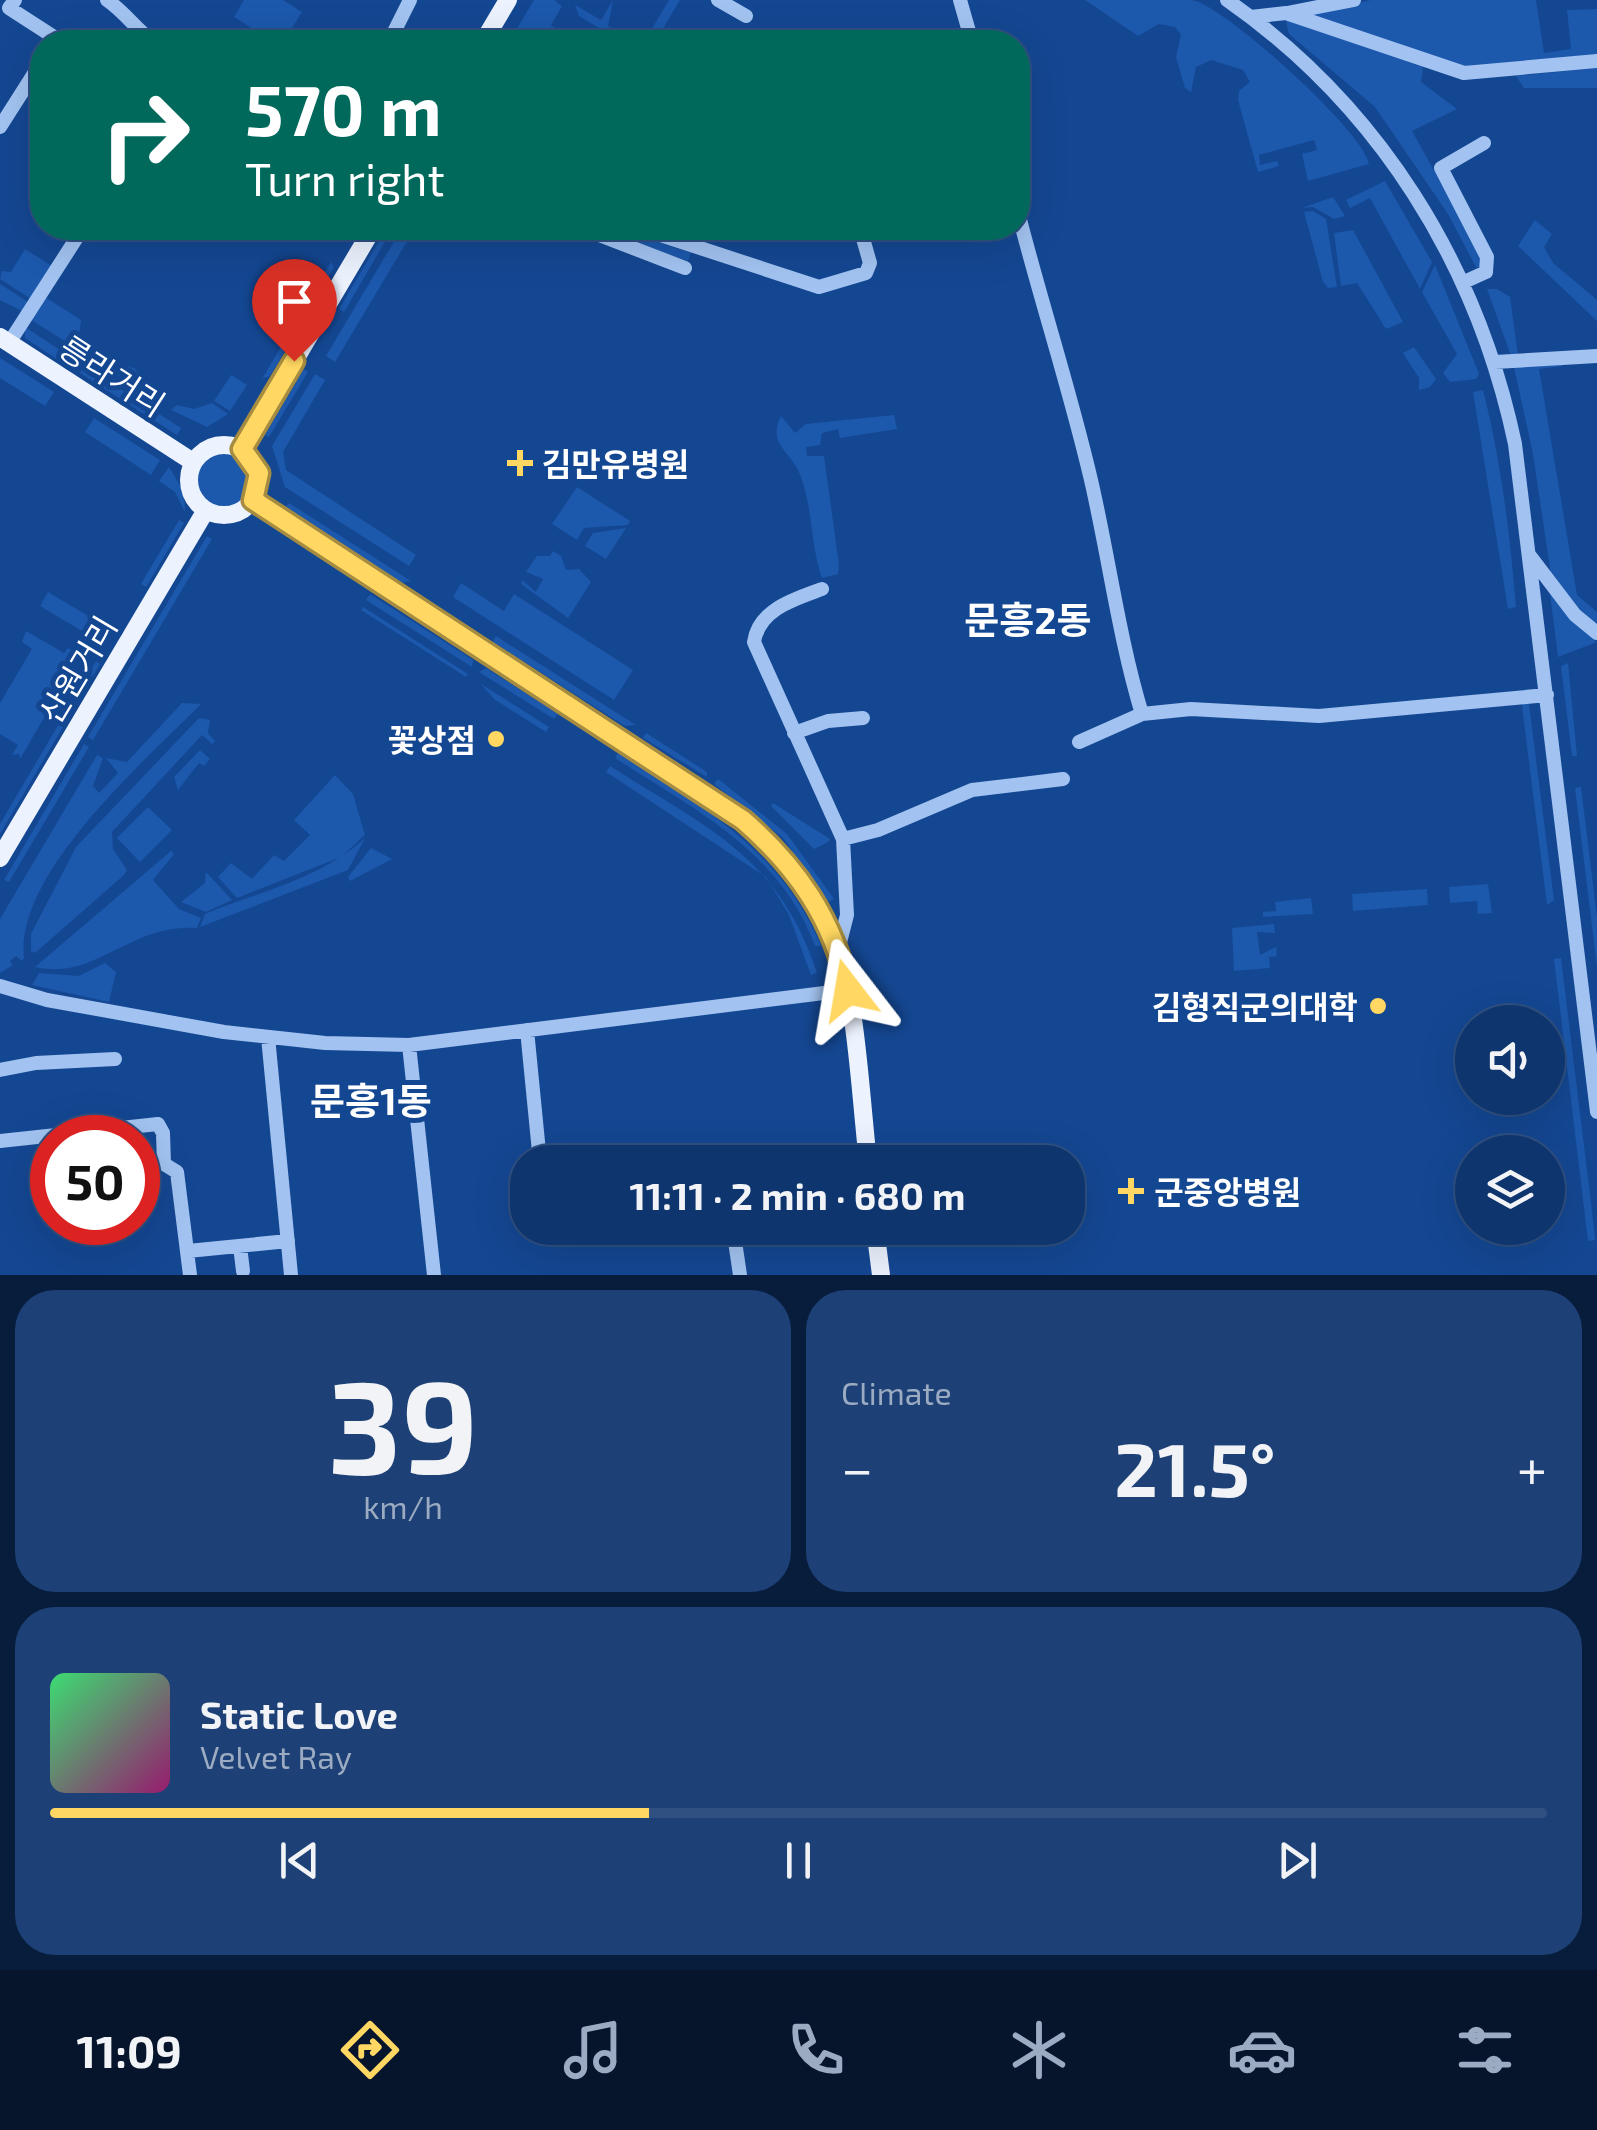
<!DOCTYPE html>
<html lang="en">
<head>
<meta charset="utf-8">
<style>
  :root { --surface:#0f356e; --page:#1d4076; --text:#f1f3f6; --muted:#9babc2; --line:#2f5081; --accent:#ffd762 }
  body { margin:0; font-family:"Exo 2","Noto Sans KR",sans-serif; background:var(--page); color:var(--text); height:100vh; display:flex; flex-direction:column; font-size:38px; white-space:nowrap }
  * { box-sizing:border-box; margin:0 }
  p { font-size:32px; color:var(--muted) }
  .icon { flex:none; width:55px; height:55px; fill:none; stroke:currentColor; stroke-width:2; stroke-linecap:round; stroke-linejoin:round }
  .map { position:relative; height:1275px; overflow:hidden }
  .drawer { display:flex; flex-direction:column; gap:15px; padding:15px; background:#081d3c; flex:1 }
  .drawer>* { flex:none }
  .guide { position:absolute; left:30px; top:30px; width:1000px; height:210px; border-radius:40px; box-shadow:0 10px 40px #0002,0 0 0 2px var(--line); background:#00695c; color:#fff; overflow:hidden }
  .fabs { position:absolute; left:1455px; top:1005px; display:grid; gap:20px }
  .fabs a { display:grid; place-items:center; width:110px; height:110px; border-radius:50%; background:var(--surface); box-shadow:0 10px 40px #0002,0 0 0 2px var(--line); font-size:50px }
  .speed { position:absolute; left:30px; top:1115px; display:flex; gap:20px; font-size:50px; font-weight:700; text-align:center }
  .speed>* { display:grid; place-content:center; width:130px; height:130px; border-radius:50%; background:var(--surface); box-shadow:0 10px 40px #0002,0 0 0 2px var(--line); line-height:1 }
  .speed .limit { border:15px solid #d22; background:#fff; color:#111 }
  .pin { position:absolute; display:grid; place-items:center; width:85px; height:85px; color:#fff; margin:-102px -42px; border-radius:50% 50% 50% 0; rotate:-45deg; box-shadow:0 0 10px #0007 }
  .pin .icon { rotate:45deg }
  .me { position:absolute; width:110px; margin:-55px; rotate:346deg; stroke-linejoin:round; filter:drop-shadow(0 0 8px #0008) }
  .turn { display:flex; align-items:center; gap:35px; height:210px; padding:0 50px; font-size:45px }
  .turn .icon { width:130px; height:130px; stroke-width:2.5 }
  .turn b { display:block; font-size:70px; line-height:85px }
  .big { font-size:75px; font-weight:700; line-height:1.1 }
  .drawer .card { flex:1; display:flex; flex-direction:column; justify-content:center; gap:15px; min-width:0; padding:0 35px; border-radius:40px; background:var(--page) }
  .drawer .dial { align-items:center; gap:0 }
  .dial b { font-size:130px; line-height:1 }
  .song { display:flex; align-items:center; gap:30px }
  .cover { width:120px; height:120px; border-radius:15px; background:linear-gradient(135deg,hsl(140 70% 55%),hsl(320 70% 35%)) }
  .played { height:10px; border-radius:5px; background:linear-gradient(90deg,var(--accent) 40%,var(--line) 40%) }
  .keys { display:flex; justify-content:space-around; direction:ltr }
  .heat { display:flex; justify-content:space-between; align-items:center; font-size:55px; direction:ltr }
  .drawer .tiles { flex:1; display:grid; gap:15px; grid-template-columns:1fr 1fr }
  .card:last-child { grid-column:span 2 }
  .trip { position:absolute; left:510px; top:1145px; width:575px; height:100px; border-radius:40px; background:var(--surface); box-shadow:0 10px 40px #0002,0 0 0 2px var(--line); font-weight:700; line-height:100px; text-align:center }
  .tabs { display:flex; height:160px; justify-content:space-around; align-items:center; background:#06152c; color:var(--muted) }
  .tabs .icon { width:70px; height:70px }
  .tabs .selected { color:var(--accent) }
  .tabs b { font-size:45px; color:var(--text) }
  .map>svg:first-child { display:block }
</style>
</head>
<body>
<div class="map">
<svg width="1597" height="1275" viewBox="0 0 1597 1275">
  <rect width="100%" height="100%" fill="#144792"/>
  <path fill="#1c58ac" d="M244,0H283L302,12L283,42H274L234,17Z
    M534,0H554L562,6L551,25L573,42H509Z
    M613,0L608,26L621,33L615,42H594L602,30L579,16L575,5L601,20Z
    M669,0H680L655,42H644Z
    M1085,0C1119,0 1159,0 1192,0C1224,5 1365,133 1369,164L1308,181L1302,154L1317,150L1314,140L1259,155L1260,165L1277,161L1279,166L1258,172L1238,100L1239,91L1250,82L1243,70L1211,60L1196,67L1191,92L1185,88L1176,57L1181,35L1175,27L1159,24L1138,36Z
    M1371,0H1536L1544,53L1571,49L1567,10L1597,9V54L1471,69L1307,14Z
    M1294,19L1423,67L1421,82L1457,109L1412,131L1479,252L1482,268L1476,267L1448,214L1375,107L1289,34L1286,21Z
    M1597,68V88H1524L1516,76Z
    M1385,181L1432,262L1420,289L1370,198L1350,208L1346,200Z
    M1333,197L1345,216L1334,219L1313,207L1302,208Z
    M1313,211L1326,219L1337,287L1328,288L1323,282L1304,212Z
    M1535,220L1552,234L1544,247L1553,263L1597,300V321L1518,246Z
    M387,228H393L344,312L339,309Z
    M402,228H415L335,362L326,356Z
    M589,228H615L691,253L688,261Z
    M1353,230L1403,322L1386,329L1357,283L1341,286L1334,233Z
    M25,249L52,266L31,299L0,279L2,271L11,272Z
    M331,262L334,267L270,376L262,379Z
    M1435,265L1479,374L1476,379L1450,382L1443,373L1457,354L1422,292Z
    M0,284L28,302L22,311L0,300Z
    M1487,289H1497L1510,297L1518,355L1511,356Z
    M45,297L81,320L79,336L86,355L30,319Z
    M25,327L63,352L58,360L25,338Z
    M1414,347L1436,379L1430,387L1419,390V378L1403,353Z
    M0,358L54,392L45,406L0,378Z
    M101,358L134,368L158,394L156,400L95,361Z
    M1562,363L1563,366L1539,369L1577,595L1597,612V629L1589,626L1551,575L1533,454L1515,372L1514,367Z
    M84,366L181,428L177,435L80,373Z
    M304,369L308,372L269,437L265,435Z
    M315,374L325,380L283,452L286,470L416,555L409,566L285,487L272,446Z
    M231,375L247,385L230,411L214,401Z
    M1483,390C1501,461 1510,534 1516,607L1508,609L1473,392Z
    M212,403L228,414L207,427L171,410L177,405L194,409Z
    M894,415L897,429L840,438L838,429L822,433L820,445L806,447L807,456H824L839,565L838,574L822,578C810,545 813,502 798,470C787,449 768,443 781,416L795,433L806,424Z
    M94,418L160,460L151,475L85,432Z
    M197 479a27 27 0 1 1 54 0a27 27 0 1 1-54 0Z
    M169,467L184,492L185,512L175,492L159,481Z
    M577,487L630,521L628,525L584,528L577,540L552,524Z
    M289,503L411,581L401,583L285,508Z
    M179,520L184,523L146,587L141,584Z
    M626,528L606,559L585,546L593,533Z
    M207,536L212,539L93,740L88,737Z
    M553,551L561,556L566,570L579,569L591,582L568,618L521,584L522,580L536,592L543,579L526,572L537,556H550Z
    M461,583L504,611L514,594L633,670L614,700L453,597Z
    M1549,586L1574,623L1597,642L1558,657Z
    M48,592L95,620L87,634L40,606Z
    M370,594L473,660L472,667L366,600Z
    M363,607L468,674L466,677L361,610Z
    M26,631L64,653L68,648L80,656L20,759L19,754L12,755L18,745L0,734V703L32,649L22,642Z
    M496,636L636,725L625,726L493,642Z
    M96,661L100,664L0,834V824Z
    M1568,663L1577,756H1572L1561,666Z
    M486,668L558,714L554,719L479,672Z
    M481,684L549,727L546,732L494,699Z
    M1528,697L1554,900L1547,905L1521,698Z
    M182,703L201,704C145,761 15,873 24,958L22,961L16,956L10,961L13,965L0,973V919L97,755L103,758L93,786L99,793L118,773L106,758L127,762Z
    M199,718L210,720L208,733L215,741L212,744L202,735L112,832L113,849L127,870L124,875L35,953L31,951V934L76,847Z
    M646,733L707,772V777L643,738Z
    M84,744L89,747L9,882L4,880Z
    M200,750L210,759L204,766L199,763L178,790L174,777Z
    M618,753C702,806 782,851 821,946H815C780,851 695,810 615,758Z
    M610,766C707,828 779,856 817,973L811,975L789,915L766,877L606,772Z
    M335,775L353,794L365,835L341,857L237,898L218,877L231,863L252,879L274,855L284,861L310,835L294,820Z
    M718,779L787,834L834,899L829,902L783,838L714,784Z
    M1581,787L1597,917V967L1575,788Z
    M773,803L830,839L828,842L814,849L771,806Z
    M148,807L172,830L140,862L117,838Z
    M365,838L348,870L200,927L205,914C261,891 320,879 365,838Z
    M371,848L392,859L350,881L348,877Z
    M171,851L174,854L153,880L179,909L201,918L197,928C129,923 97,981 35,967Z
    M206,872L232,900L206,912L181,902L205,883Z
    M1488,884L1492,913L1478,914L1477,901L1450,903L1449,887Z
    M1427,889L1428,905L1353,911L1352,894Z
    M1311,898L1313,914L1263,917V912L1276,911L1275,902Z
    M1274,924L1275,933L1257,932L1260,955L1276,947L1277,956L1269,957L1270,968L1234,971L1232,928Z
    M1561,958L1592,1211L1595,1240L1588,1241L1554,959Z
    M105,963L116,972L109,1002L32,985L39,973L79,976Z"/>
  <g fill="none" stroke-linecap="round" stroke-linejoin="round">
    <path stroke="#a2c3f1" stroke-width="14" d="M15,0L9,8L57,39L55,42
      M107,0C126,13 136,30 154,42
      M718,0L746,16
      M960,0L972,42
      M1227,0C1379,106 1477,264 1515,444L1597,1112
      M1287,13L1354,0
      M1251,17L1286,13L1464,73L1597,61
      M389,42L410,0
      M0,127L42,61
      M1018,212C1041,302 1070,390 1091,480C1109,558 1119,638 1142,714L1079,742
      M581,228L685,268
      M639,228L819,287L866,273L870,263L860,228
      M1464,282L1486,272L1487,257L1441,168L1484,143
      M9,343L83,228
      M1495,362L1597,356
      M1530,556L1575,615L1597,633
      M822,589C795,599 759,609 754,642L843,839L847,915L839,946
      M1142,714L1191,709L1319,716L1547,695
      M794,733L828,721L863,718
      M843,839L878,830L972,790L1063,779
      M0,986L47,1000L224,1032L325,1043L409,1045L848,990
      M527,1030L540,1162
      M268,1037L291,1275
      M409,1045L434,1275
      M0,1070L36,1063L115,1059
      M0,1141L158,1124L163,1133L164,1164L177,1172L190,1275
      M852,1162L868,1161
      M519,1192L528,1191
      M733,1228L740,1275
      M240,1246L243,1271
      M188,1251L288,1241"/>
    <path stroke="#ecf3ff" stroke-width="18" d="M483,42L508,0
      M0,337L193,462
      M189 480a35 35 0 1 1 70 0a35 35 0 1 1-70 0Z
      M242,449L373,228
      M253,500L703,791C861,906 849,984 868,1162
      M0,858L206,510
      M875,1228L881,1275"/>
  </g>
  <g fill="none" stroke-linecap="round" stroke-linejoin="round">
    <defs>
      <path id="route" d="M294,361L242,449L259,473L253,500L743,820C797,867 834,920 848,990"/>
    </defs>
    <use href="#route" stroke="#a68c40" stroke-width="25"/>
    <use href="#route" stroke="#ffd762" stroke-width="18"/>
  </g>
  <g fill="#ffd762" stroke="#144792" stroke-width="4">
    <path d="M515 448h10v10h10v10h-10v10h-10v-10h-10v-10h10z"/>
    <circle cx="496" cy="739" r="10"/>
    <circle cx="1378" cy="1006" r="10"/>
    <path d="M1126 1176h10v10h10v10h-10v10h-10v-10h-10v-10h10z"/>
  </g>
  <g text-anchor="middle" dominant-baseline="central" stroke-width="10" stroke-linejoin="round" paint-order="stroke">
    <g font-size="32" fill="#fff" stroke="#144792">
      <text transform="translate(113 375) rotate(33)">릉라거리</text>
      <text transform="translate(77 669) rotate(-59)">산원거리</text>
    </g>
    <g font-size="32" font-weight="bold" fill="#fff" stroke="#144792" text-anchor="start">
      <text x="542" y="463">김만유병원</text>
      <text x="476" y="739" text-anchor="end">꽃상점</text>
      <text x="1358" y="1006" text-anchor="end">김형직군의대학</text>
      <text x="1154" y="1191">군중앙병원</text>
    </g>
    <g font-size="38" font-weight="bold" fill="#fff" stroke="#144792">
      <text x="1028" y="619">문흥2동</text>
      <text x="371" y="1100">문흥1동</text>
    </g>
  </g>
</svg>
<div class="fabs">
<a><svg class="icon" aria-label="sound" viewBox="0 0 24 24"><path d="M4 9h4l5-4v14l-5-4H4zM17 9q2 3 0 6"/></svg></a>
<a><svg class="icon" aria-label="layers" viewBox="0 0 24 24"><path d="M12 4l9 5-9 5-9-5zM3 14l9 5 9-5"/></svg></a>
</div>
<div class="speed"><div class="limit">50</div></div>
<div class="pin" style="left:294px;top:361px;background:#d93025"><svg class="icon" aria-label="arrive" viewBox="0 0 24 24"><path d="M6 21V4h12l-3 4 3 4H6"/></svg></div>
<svg class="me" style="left:848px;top:990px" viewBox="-20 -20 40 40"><path d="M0-17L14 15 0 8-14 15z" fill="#ffd762" stroke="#fff" stroke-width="4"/></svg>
<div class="trip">11:11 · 2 min · 680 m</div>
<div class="guide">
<div class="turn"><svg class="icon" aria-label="right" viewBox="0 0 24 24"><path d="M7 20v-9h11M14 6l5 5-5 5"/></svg><div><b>570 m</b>Turn right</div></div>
</div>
</div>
<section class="drawer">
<div class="tiles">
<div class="card dial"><b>39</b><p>km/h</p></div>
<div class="card"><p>Climate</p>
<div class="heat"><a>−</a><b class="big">21.5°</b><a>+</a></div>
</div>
<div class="card">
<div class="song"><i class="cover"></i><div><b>Static Love</b><p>Velvet Ray</p></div></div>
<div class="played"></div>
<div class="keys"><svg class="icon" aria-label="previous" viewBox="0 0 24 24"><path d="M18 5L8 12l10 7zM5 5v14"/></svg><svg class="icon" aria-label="pause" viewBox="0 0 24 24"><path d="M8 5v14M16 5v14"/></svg><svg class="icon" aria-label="next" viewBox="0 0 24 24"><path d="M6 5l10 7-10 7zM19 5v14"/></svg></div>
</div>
</div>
</section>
<nav class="tabs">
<b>11:09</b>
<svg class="icon selected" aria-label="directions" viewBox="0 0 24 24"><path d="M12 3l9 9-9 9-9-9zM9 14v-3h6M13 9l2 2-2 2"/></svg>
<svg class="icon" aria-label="music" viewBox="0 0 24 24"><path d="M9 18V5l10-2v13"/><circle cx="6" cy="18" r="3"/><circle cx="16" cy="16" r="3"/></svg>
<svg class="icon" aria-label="phone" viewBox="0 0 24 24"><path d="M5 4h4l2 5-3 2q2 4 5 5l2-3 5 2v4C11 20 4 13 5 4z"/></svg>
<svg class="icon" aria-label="climate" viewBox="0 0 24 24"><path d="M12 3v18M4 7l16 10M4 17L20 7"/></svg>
<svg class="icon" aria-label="car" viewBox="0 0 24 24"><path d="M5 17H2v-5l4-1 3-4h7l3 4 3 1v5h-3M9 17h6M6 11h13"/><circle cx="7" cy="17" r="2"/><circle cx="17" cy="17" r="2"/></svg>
<svg class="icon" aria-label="filters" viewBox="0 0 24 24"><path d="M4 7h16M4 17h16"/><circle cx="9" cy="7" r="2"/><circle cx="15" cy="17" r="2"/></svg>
</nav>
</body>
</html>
